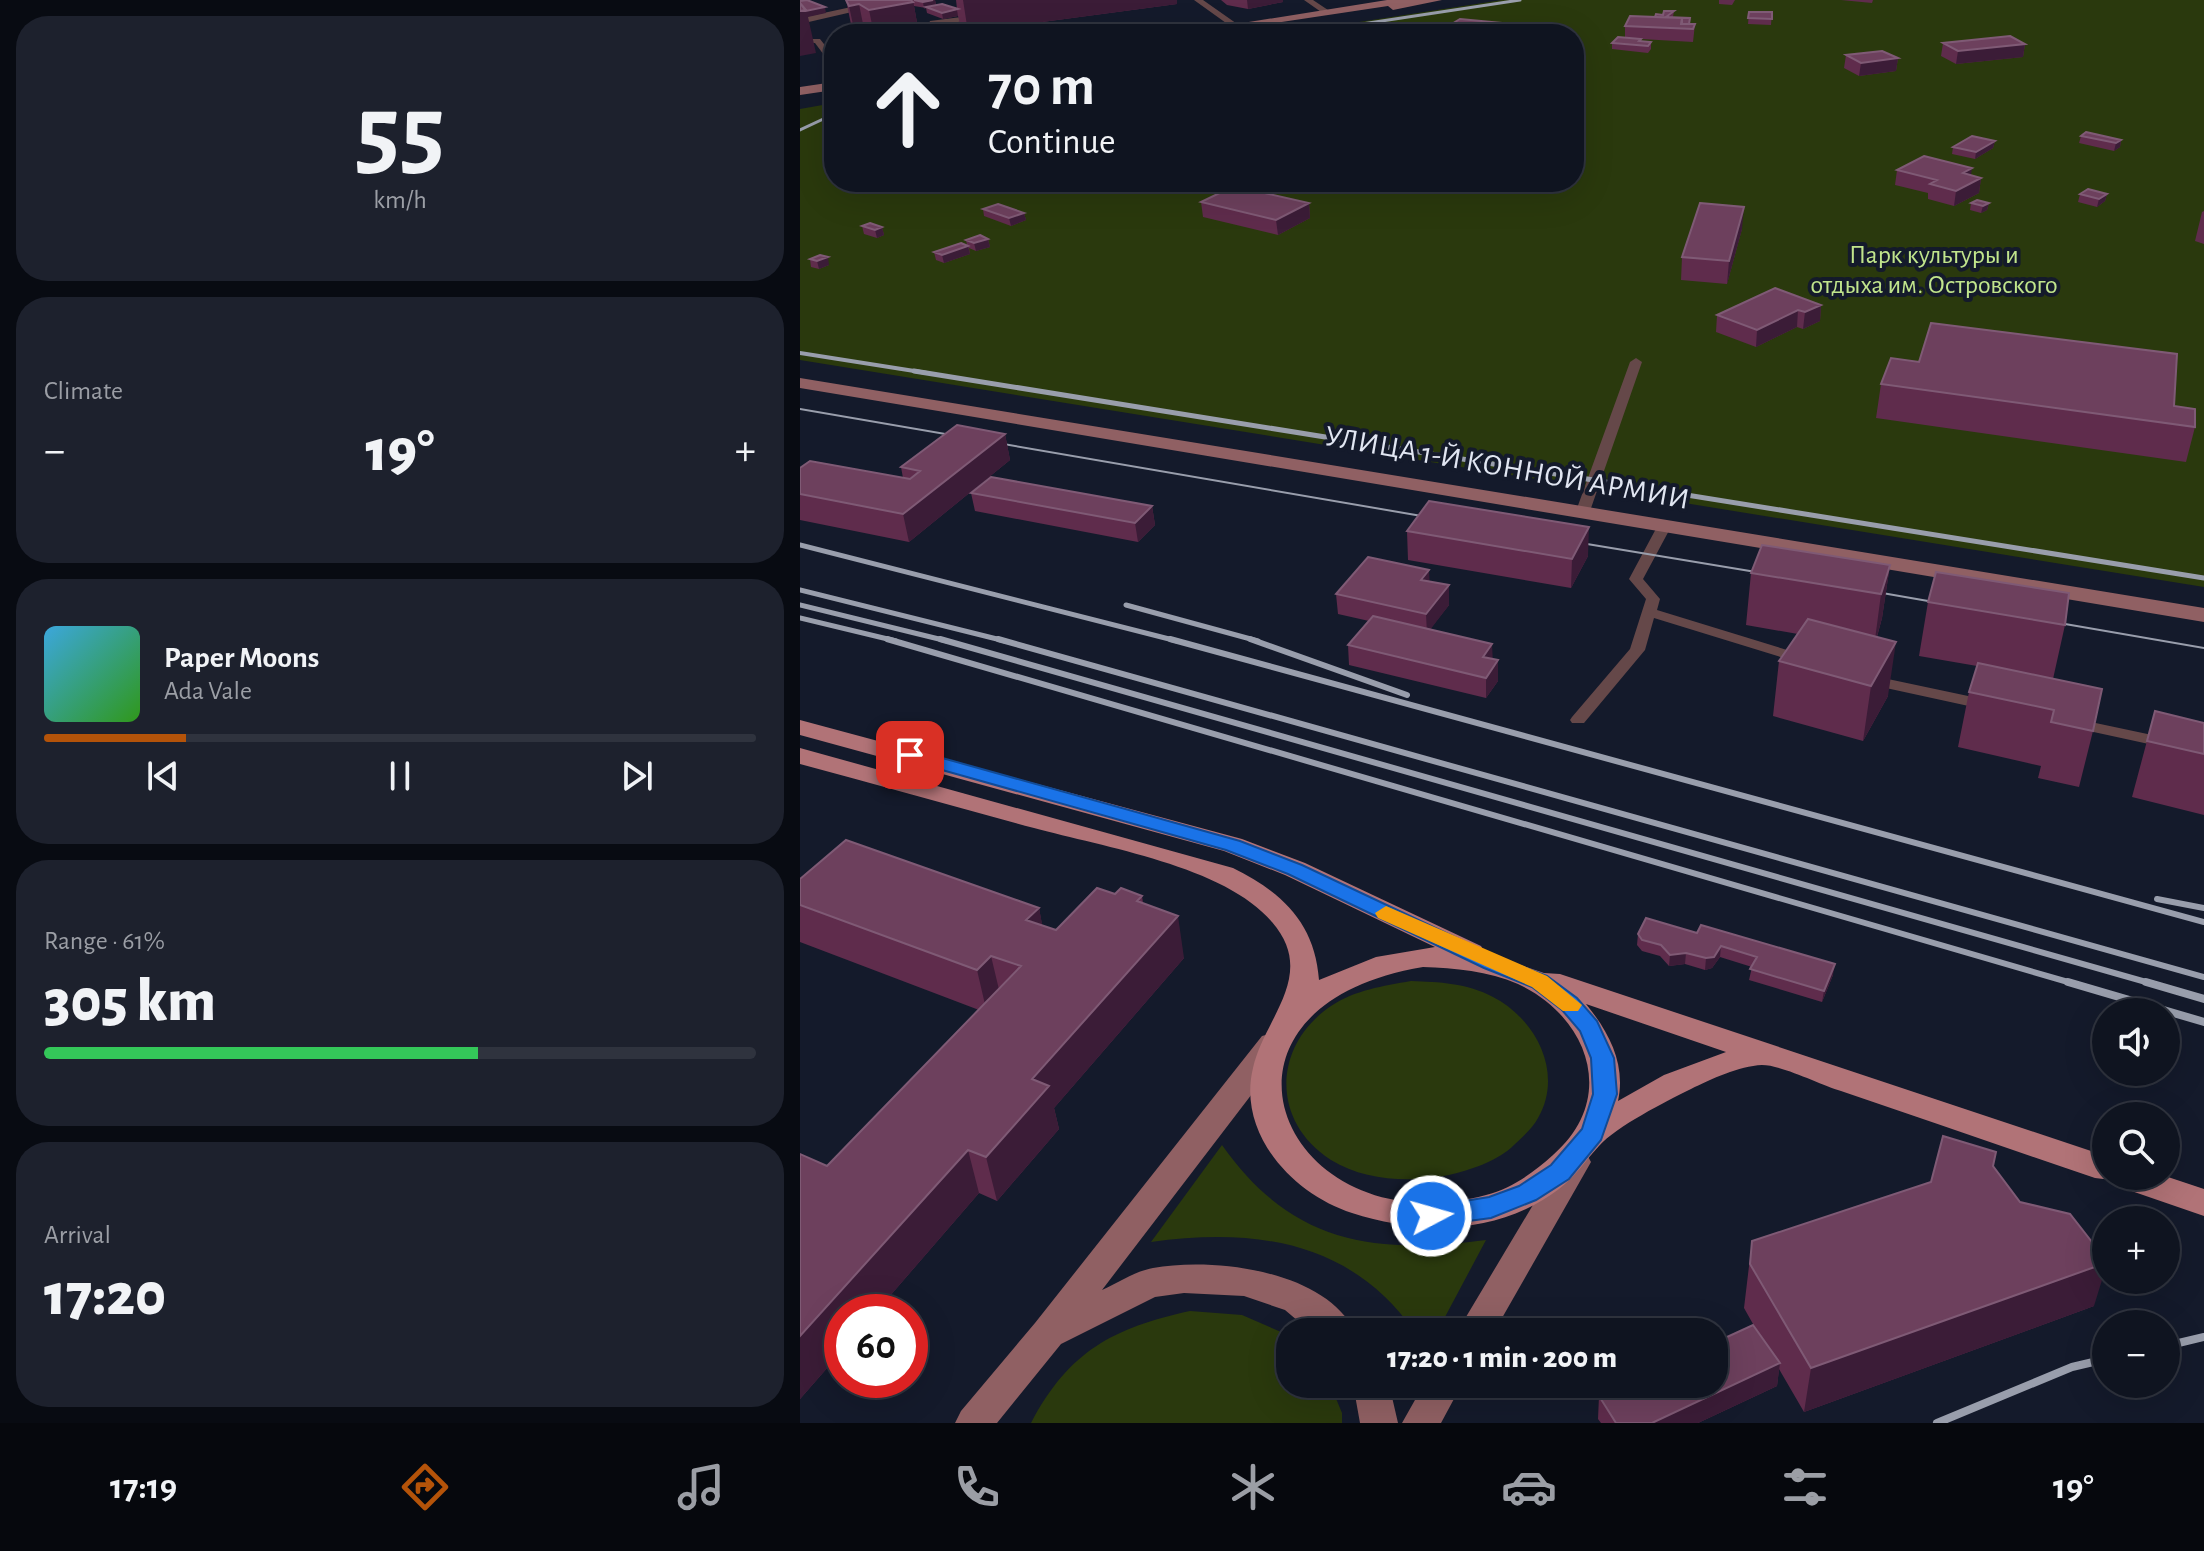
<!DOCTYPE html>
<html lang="en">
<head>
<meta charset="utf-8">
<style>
  :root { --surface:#0f1420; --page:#1d212d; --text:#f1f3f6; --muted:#9b9ea5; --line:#2f333e; --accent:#b45309 }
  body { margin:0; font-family:"Alegreya Sans",sans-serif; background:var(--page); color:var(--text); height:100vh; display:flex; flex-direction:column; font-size:30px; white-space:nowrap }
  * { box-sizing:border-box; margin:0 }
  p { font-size:26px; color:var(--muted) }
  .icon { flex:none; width:44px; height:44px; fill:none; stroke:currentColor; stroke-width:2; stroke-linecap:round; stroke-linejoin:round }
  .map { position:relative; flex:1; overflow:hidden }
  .panel { display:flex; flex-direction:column; gap:16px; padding:16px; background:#080b12; width:800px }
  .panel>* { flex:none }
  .top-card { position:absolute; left:24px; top:24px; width:760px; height:168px; border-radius:32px; box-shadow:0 8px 32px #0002,0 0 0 2px var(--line); background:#0f1420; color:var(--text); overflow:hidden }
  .buttons { position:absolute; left:1292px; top:998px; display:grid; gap:16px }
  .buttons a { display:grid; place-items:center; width:88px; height:88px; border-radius:50%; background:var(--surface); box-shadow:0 8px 32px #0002,0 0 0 2px var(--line); font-size:40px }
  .speed { position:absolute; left:24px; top:1294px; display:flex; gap:16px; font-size:40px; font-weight:700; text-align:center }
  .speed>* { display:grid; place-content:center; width:104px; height:104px; border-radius:50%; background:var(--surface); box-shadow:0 8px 32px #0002,0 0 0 2px var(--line); line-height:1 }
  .speed .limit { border:12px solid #d22; background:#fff; color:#111 }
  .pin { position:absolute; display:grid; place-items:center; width:68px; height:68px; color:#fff; margin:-34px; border-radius:16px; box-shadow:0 4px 12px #0006 }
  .me { position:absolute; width:88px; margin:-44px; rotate:84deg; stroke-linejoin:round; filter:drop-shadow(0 0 6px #0008) }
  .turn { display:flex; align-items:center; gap:28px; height:168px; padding:0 32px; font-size:36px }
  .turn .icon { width:104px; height:104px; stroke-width:2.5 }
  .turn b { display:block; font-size:56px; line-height:68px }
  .big { font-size:60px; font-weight:800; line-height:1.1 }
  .panel .widget { flex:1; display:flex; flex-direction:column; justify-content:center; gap:12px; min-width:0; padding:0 28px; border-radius:32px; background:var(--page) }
  .panel .dial { align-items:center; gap:0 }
  .dial b { font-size:104px; line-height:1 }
  .song { display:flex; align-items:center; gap:24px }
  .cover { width:96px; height:96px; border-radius:12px; background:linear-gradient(135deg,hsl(200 70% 55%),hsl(110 70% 35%)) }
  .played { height:8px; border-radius:4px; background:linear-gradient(90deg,var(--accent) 20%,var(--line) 20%) }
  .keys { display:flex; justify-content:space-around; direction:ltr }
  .heat { display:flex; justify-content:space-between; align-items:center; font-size:44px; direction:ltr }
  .charge { height:12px; border-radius:6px; background:linear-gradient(90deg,#34c759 61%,var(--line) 0) }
  .trip { position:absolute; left:476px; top:1318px; width:452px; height:80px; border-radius:32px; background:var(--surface); box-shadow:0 8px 32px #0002,0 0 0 2px var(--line); font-weight:800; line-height:80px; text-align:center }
  .tab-bar { display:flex; height:128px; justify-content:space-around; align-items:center; background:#06080d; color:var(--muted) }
  .tab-bar .icon { width:56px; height:56px }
  .tab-bar .selected { color:var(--accent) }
  .tab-bar b { font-size:36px; color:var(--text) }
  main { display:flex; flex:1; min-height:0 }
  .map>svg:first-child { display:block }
</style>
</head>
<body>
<main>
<section class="panel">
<div class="widget dial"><b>55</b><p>km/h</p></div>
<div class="widget"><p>Climate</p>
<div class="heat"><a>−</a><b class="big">19°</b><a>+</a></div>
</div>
<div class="widget">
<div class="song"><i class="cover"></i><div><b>Paper Moons</b><p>Ada Vale</p></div></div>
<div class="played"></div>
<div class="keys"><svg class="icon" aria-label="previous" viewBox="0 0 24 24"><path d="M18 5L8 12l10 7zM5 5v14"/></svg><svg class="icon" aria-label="pause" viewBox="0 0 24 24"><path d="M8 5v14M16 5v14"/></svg><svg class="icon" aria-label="next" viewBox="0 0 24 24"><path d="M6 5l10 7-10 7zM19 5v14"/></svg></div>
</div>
<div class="widget"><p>Range · 61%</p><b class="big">305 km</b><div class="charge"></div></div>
<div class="widget"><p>Arrival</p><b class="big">17:20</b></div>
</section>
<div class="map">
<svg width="1404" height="1423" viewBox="0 0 1404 1423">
  <rect width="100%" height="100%" fill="#141a2b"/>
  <path fill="#2a390d" d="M702,0H1404V587L0,360V109L34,103V182H774V34H481Z
    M611,981C639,982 667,983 693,997C736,1019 764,1073 738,1118C733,1128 721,1138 714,1145C698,1161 670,1170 649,1175C611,1183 565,1181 531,1160C471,1122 472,1046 531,1006C555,990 583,986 611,981Z
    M422,1145C491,1243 573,1255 686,1240L637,1332H615C550,1240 455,1228 351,1242Z
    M390,1311L442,1315L488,1335L490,1384H530L542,1413V1423H231C269,1351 313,1328 390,1311Z"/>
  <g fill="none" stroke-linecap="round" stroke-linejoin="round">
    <path fill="#654849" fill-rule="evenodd" d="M394,0H403L440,26L433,28Z
      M504,0H513L531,12L524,14Z
      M177,15L180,19L136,25L132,33L125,31L130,21Z
      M0,39H20L31,53L24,55L15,43H0Z
      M836,358L842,362L790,511L783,515L778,514L776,511L830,362Z
      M865,521L872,525L843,579L860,599L857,610L1010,657L1013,660L1005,665L1000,663L854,618L845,650L784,723H772L770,720L772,717L830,649L846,599L829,579L858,525Z
      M1069,675L1187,700L1195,705L1187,710L1063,683L1061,680L1063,677Z
      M1272,718L1404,746V756L1266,726L1264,723L1266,720Z"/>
    <path fill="#654849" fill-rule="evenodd" d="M84,0H104L0,24V18Z"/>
    <path fill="#906063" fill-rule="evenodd" d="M587,0H642L593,10L588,6L403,34H374Z
      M34,82V90L0,95V87Z
      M0,378L1404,608V622L0,388Z
      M473,1033L484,1036L488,1044L484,1052L302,1290C319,1282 336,1271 353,1268C413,1257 525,1270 555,1332H511L485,1310L444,1296L384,1293L355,1297L261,1344L197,1423H155L161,1411L235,1323L462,1036Z
      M775,1149L786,1153L791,1162L694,1332H657L764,1153Z
      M553,1384H589L598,1423H560Z
      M624,1384H662L641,1423H602Z"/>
    <path fill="#b17377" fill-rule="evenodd" d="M0,720L442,839L505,863L681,946L685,953L744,973L760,974L1306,1156V1176H1365L1404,1189V1216L1314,1185L1312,1180L1295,1178C1210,1149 1126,1120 1041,1091C1021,1085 982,1065 962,1065C939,1066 911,1079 891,1089C865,1102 817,1126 799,1146C785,1161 775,1177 759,1189C699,1235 620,1235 552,1213C493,1194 437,1134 453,1068C464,1018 518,975 472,922C425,866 303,847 234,828C156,807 78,785 0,764V748L433,868C482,892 515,923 519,980L576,957L635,947L485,875L424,851L0,735ZM623,967C655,968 688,971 718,984C789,1017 818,1099 753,1155C733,1173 712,1188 686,1195C483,1249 380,1008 623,967ZM786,1004L926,1052L864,1075L818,1101C826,1064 809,1032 786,1004Z"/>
    <path stroke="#999eac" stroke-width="2" d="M0,409L639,519
      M769,541L974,575
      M1065,590L1151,605
      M1242,620L1404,648"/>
    <path stroke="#999eac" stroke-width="3" d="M496,34L720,0
      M0,130L34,114"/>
    <path stroke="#999eac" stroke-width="4" d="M0,353L127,373"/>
    <path stroke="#999eac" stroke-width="5" d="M114,371L1404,578
      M0,545L377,641
      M0,590L205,641
      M0,605L147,641
      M326,605L458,641
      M0,618L96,641"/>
    <path stroke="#999eac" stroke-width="6" d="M87,639L1275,984
      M140,639L1353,984
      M198,639L1404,977
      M370,639L1404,922
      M450,639L607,695
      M1357,899L1404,908"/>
    <path stroke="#999eac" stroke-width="8" d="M1268,982L1404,1022
      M1346,982L1404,999
      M1366,1346L1404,1337
      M1137,1423L1272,1367L1306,1359"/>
  </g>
  <path fill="#5f2c4c" d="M46,0H135L136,5L157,9L156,0H377V4L168,32L160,24L158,16L143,19L127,13L126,8L114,6L119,34H53Z
    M421,0H483V2L448,9L427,5Z
    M919,0H935L932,5L919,4Z
    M1041,0H1073L1072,3Z
    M874,11L873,17L890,18V24H895L893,42L841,39V41L851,42V49L848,53L812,49V43L825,38V26Z
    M949,12H972L971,25L948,24Z
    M625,28L702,29L695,34H625Z
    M1143,43L1225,44L1223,57L1156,64L1141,56Z
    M1046,55L1098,58L1096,71L1059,76L1044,68Z
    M1281,136L1321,140L1320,147L1314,151L1279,143Z
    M1195,141L1193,148L1175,159L1152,154L1153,147Z
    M1097,170L1171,176L1181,178L1179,193L1154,206L1128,199V193L1095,185Z
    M386,182H411L402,186Z
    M512,182L539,183V190L531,193L513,188Z
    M1280,194H1307L1305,201L1297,207L1278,202Z
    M401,202L509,203L510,218L478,235L403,217Z
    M1171,203H1189L1187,210L1181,213L1170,210Z
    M183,209L224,213L226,220L211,226L184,216Z
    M1404,211V244L1395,241L1402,212Z
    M62,226L82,227L84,235L77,238L64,234Z
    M942,229L927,284L881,280L882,257Z
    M188,239L190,247L176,251L169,248L170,254L144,263L136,260L134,252L167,245L166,240Z
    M10,259L29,265L19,269L11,267Z
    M1021,305L1020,321L1003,329L997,327L956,347L916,332L917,315Z
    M1081,384L1374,406L1395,427L1386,462L1076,418Z
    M205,434L210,460L109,542L0,520V468L103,478L101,467Z
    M171,493L352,506L355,525L338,542L175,511Z
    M607,531L788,556L771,588L608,560Z
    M1090,565L1082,618L1077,637L1088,696L1063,741L973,716L979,661L998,634L946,625L951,573Z
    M629,570V581L649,605L630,629L693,659L698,681L686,698L549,665L548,645L569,621L538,614L536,594Z
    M1128,602L1265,625L1253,679L1293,731L1279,787L1238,778L1241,766L1158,747L1169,692L1177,666L1119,656Z
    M1355,711L1404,723V815L1332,797Z
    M0,879L239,908L242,925L256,930L315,894L342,896L343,903L384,958L254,1108L259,1129L197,1201L179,1193L76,1312H42V1351L0,1399V1154L27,1166L179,1010L0,942Z
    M846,918L1033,975L1022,1002L949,980L952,967L920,957L912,968L905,970L885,964L869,966L860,956L842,951L837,945L838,934Z
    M1193,1166L1294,1306L1004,1412L979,1369L977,1386L898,1423H801L798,1419L799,1396L957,1331L944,1308L952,1241Z"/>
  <path fill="#3b1c37" d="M110,0H113L119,34H74L69,10Z
    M135,0L136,6L124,9L123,2Z
    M163,0H377V4L168,32Z
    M447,0H483V2L448,9Z
    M59,4L65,34H55L49,6Z
    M25,7L26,13L8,17L16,53L0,56V11Z
    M157,10L158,16L143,19L142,13Z
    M702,23V29L695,34H691V30Z
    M1225,44L1223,57L1156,64L1158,51Z
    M1098,58L1096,71L1059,76L1061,63Z
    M1321,140L1320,147L1314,151L1316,143Z
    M1195,141L1193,148L1175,159L1176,152Z
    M1172,168L1170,183L1163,173Z
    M1181,178L1179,193L1154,206L1156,191Z
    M539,183V190L531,193L530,186Z
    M1307,194L1305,201L1297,207L1299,199Z
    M509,203L510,218L478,235L476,220Z
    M1189,203L1187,210L1181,213L1183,206Z
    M944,207L942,229L927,284L929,261Z
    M224,213L226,220L211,226L209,218Z
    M82,227L84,235L77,238L75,230Z
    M188,239L190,247L176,251L174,243Z
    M168,246L170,254L144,263L142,255Z
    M28,257L29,265L19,269L17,261Z
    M1021,305L1020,321L1003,329L1005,312Z
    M998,310L997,327L956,347L957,330Z
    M205,434L210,460L109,542L103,514Z
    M352,506L355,525L338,542L335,523Z
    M789,527L788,556L771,588L772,559Z
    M1090,565L1082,618L1074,647L1081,594Z
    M629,570L630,590L621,580Z
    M649,585V605L627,634L626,614Z
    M1096,642L1088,696L1063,741L1071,686Z
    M692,644L693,664L683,657Z
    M698,660V681L686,698V678Z
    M239,908L247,950L226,920Z
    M378,916L384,958L254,1108L259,1129L197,1201L186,1157L232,1079Z
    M921,946L920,957L912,968L905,970L906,958Z
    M886,953L885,964L869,966L870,955Z
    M191,956L201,998L187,1013L177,970Z
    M1035,964L1033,975L1022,1002L1024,991Z
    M168,1150L179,1193L76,1312H42V1351L0,1399V1336Z
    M1306,1263V1267L1294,1306L1004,1412L1011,1368Z
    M980,1363L977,1386L898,1423H852Z"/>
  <path fill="#6d405d" stroke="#7f5a75" stroke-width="2" d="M7,0L25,7L6,11L0,3V1Z
    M46,0H111L113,2L69,10L59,4L49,6Z
    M114,0H133L123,2Z
    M0,3L6,10L0,11Z
    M142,4L158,9L142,13L126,7Z
    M864,11H874L866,17L890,18L889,24H882V18L855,17L856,14L863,15Z
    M949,12H972V19L948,18Z
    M830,16L882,18L881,24H895L893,29L825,26Z
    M660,19L702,23L691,30L650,25Z
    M634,23L688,30L682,34L627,33L633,29L625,28Z
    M1210,36L1225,44L1158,51L1143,43Z
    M818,37L841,39L839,41L851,42L848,46L812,43Z
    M1082,51L1098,58L1061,63L1046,55Z
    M1286,132L1321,140L1316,143L1281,136Z
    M1172,136L1195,141L1176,152L1153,147Z
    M1124,156L1172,168L1163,173L1181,178L1156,191L1130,184L1137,180L1097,170Z
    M518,182H537L539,183L530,186Z
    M434,186L509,203L476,220L401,202Z
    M1288,189L1307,194L1299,199L1280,194Z
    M1177,200L1189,203L1183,206L1171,203Z
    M900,203L944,207L929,261L882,257Z
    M198,204L224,213L209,218L183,209Z
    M70,223L82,227L75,230L62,226Z
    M180,235L188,239L174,243L166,240Z
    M161,243L168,246L142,255L134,252Z
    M20,255L28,257L17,261L10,259Z
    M975,288L1021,305L1005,312L998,310L957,330L917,315Z
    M1131,323L1377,354L1374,406L1395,409V427L1081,384L1091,358L1119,362Z
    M157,425L205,434L103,514L0,494V468L10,461L110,479L120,471L101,467Z
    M191,477L352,506L335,523L171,493Z
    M629,501L789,527L772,559L607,531Z
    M962,545L1090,565L1081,594L951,573Z
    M568,557L629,570L621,580L649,585L626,614L536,594Z
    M1136,572L1269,593L1265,625L1128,602Z
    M573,616L692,644L683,657L698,660L686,678L548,645Z
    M1008,619L1096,642L1071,686L979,661Z
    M1178,663L1302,689L1293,731L1251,722L1254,710L1169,692Z
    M1355,711L1404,723V754L1347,741Z
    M46,840L239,908L226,920L256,930L297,888L315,894L321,888L342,896L337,901L378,916L232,1079L249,1086L186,1157L168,1150L0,1336V1154L27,1166L221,966L191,956L177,970L0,905V879Z
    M846,918L897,933L901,925L1035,964L1024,991L950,969L957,957L921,946L914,957L906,958L886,953L870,955L861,945L842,940L838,934Z
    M1143,1136L1196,1152L1193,1166L1220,1202L1270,1214L1306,1260V1263L1011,1368L950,1264L952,1241L1131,1182Z
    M953,1325L980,1363L852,1423H816L799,1396L825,1384H914V1343Z"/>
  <path fill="#1a73e8" stroke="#114b97" stroke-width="2" d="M110,749L440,841L502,865L699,958L747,976L777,998L797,1021L814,1058L817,1094L801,1140L769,1179L736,1200L691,1218L631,1226L622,1223L619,1216L622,1208L689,1197L719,1186L751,1165L782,1129L793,1094L791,1058L780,1031L762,1010L732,987L684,968L488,874L426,850L103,759V751Z"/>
  <path fill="#f59e0b" d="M586,906L747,976L782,1005L778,1011H763L732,987L578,918L575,913Z"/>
  <g text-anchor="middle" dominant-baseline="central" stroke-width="8" stroke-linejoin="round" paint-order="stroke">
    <g font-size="26" fill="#c1e58c" stroke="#141a2b">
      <text x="1134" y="255">Парк культуры и<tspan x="1134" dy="30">отдыха им. Островского</tspan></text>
    </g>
    <g font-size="30" fill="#e1e6f2" stroke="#141a2b">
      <text transform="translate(707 468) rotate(10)">УЛИЦА 1-Й КОННОЙ АРМИИ</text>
    </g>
  </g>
</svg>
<div class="buttons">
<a><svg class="icon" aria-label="sound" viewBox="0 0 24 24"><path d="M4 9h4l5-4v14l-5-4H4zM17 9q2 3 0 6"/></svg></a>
<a><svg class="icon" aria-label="search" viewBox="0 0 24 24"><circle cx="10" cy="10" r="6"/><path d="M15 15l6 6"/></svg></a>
<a>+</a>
<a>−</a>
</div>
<div class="speed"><div class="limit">60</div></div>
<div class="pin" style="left:110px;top:755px;background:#d93025"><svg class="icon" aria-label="arrive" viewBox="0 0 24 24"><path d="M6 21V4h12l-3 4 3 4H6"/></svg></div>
<svg class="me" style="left:631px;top:1216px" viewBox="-20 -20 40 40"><circle r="17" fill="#1a73e8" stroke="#fff" stroke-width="3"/><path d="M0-11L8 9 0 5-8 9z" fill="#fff"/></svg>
<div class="trip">17:20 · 1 min · 200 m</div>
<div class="top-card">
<div class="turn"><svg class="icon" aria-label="ahead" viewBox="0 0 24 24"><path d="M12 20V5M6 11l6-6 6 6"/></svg><div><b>70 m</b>Continue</div></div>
</div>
</div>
</main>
<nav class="tab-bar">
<b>17:19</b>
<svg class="icon selected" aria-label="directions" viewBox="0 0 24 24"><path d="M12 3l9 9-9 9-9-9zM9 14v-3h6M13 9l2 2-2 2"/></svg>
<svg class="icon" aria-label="music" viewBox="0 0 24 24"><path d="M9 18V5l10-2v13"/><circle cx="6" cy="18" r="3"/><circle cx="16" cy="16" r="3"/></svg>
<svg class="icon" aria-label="phone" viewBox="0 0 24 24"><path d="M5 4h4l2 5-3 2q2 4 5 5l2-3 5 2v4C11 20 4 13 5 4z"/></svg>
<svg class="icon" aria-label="climate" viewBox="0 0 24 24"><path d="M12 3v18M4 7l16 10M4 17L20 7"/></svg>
<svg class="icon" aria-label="car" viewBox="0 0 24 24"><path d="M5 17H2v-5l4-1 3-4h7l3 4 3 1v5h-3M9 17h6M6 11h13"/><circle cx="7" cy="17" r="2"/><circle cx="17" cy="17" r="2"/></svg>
<svg class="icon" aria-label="filters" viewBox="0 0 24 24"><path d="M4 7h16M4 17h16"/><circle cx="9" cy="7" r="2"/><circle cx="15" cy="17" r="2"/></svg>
<b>19°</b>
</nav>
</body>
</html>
